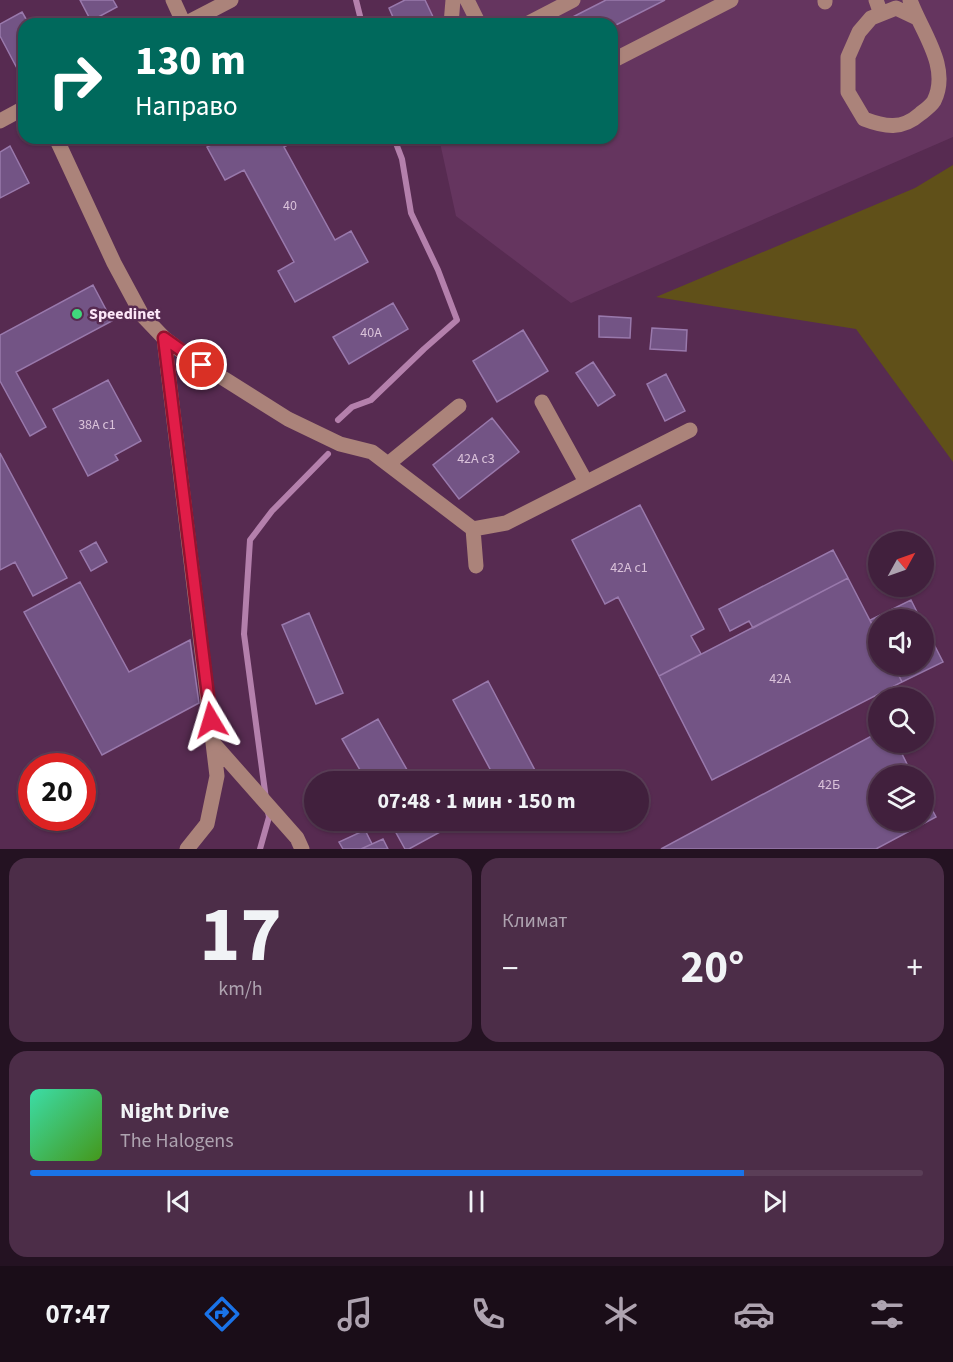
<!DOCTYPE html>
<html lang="ru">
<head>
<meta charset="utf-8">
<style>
  :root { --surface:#41203d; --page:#4c2d48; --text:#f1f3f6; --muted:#aea3b0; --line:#5a3e57; --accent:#1a73e8 }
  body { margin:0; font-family:"Source Sans 3",sans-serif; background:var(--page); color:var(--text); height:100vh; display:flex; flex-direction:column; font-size:22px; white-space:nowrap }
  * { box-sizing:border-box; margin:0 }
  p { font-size:20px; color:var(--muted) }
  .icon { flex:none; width:33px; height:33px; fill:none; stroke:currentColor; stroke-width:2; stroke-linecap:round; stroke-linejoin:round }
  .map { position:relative; height:849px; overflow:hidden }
  .drawer { display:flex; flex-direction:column; gap:9px; padding:9px; background:#241222; flex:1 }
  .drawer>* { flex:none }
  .hud { position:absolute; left:18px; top:18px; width:600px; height:126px; border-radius:18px; box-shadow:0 2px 4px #0004,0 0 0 2px var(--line); background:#00695c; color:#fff; overflow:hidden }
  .needle { width:39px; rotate:50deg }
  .tools { position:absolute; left:868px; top:531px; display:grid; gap:12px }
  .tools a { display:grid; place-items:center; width:66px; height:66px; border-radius:50%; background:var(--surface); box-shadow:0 2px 4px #0004,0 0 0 2px var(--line); font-size:30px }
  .speed { position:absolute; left:18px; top:753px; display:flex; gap:12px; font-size:30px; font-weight:700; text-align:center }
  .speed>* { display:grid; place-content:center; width:78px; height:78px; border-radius:50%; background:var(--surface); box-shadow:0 2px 4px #0004,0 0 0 2px var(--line); line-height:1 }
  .speed .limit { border:9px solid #d22; background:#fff; color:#111 }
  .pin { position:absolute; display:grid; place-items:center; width:51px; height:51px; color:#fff; margin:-26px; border:3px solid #fff; border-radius:50%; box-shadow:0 2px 6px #0007 }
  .me { position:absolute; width:66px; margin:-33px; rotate:353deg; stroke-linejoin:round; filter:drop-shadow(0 0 4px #0008) }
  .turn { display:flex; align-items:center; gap:21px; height:126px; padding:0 18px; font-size:27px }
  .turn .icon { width:78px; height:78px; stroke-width:2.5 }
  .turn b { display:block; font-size:42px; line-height:51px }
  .big { font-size:45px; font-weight:700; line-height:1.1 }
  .drawer .card { flex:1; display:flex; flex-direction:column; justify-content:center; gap:9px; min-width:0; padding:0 21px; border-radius:18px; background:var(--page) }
  .drawer .dial { align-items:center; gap:0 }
  .dial b { font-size:78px; line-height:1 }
  .song { display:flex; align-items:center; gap:18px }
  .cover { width:72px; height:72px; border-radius:9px; background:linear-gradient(135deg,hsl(160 70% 55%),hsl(100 70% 35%)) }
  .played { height:6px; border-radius:3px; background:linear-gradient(90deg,var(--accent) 80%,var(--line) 80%) }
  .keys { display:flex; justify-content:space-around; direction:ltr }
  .heat { display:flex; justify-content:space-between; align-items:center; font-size:33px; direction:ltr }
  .drawer .tiles { flex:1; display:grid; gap:9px; grid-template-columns:1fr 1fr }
  .card:last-child { grid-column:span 2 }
  .trip { position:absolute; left:304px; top:771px; width:345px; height:60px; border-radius:30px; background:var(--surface); box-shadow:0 2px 4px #0004,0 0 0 2px var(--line); font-weight:700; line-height:60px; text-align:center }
  .dock { display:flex; height:96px; justify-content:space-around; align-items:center; background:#1a0d18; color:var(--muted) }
  .dock .icon { width:42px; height:42px }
  .dock .on { color:var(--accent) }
  .dock b { font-size:27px; color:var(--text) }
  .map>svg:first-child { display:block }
</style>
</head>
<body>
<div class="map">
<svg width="953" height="849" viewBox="0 0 953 849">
  <rect width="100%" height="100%" fill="#572b51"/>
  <path fill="#65355f" d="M410,0H953V137L571,303L456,216L439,138H612V24H415Z"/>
  <path fill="#605019" d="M953,165V462L856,329L656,297L915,188Z"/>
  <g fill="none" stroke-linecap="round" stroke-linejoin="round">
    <path stroke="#b480ac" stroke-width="6" d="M356,0L362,24
      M338,420L352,407L371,400L424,349L457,320L438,270L411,213L402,159L394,138
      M266,799L244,634L250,540L272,511L328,454
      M260,849L269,817L268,812"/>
  </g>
  <path fill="#735485" stroke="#9979ac" stroke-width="1.5" d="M80,0H113L117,7L91,21Z
    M405,0H425L435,21L428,24H396L389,8Z
    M606,0H665L612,27V24H559Z
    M22,12L29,24H24V69L19,72L0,36V24Z
    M224,138H299L284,147L335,240L351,231L368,262L295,302L278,271L294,262L244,170L225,180L207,147Z
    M10,146L29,183L0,198V152Z
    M93,285L112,321L16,372L46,427L30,436L0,381V335Z
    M393,303L408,329L349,364L333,337Z
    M599,316L631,318L630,338L599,337Z
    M652,328L687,330L686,351L650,349Z
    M523,330L548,371L497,402L473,361Z
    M593,362L615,395L598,406L576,373Z
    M666,374L685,411L665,421L647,384Z
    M108,380L141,441L115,455L118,460L88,476L53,409Z
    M492,418L519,452L459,499L433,465Z
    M0,453L67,578L33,596L15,562L0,570Z
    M640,505L704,629L691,636L701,654L659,676L618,597L605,604L572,540Z
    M96,542L107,562L91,571L80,551Z
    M833,550L848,578L753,628L749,621L730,631L719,609Z
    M848,578L879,638V664H893L902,682L712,780L659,676Z
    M80,582L129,672L190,640L199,703L102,755L24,612Z
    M911,600L921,620H879V638L870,620Z
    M309,613L343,693L316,704L282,625Z
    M924,625L943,662L902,682L893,664H924Z
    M488,681L538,776L528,782H497L453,700Z
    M378,719L414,782H367L342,739Z
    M879,732V742H896L913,776H879V820H924V795L936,817L876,849H661Z
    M389,820H436L442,831L409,849H405Z
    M365,830L372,844L361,849H343L339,842Z
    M383,839L388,849H361Z"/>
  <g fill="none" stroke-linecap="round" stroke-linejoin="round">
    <path stroke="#ab837a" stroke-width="15" d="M173,0L184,24
      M467,0L479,24
      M825,0V2
      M876,0L881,14
      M910,0C921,31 951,67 934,101C931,106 925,110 920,114C902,130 885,127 864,119L848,92V57L859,32L871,18L896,8L917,18
      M185,24L231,0
      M451,24L453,0
      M527,24L573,0
      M612,61L731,0
      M0,121L24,108
      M56,138L114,263L142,315L164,338L188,356L288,419L340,444L372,452L473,529L506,523L690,430
      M164,338L217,776L207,824L187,849
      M542,402L586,482
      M388,464L459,406
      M473,529L476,566
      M213,743L297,838L302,849"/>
  </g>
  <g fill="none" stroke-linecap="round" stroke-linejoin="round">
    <defs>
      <path id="route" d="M202,365L164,338L211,720"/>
    </defs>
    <use href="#route" stroke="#92132f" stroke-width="15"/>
    <use href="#route" stroke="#e11d48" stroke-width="10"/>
  </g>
  <circle fill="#40d77c" stroke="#572b51" stroke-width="2" cx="77" cy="314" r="6"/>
  <g text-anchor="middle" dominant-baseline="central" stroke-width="5" stroke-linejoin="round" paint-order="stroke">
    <g font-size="14" fill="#dac2da">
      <text x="290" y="206">40</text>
      <text x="371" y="333">40А</text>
      <text x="97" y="425">38А с1</text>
      <text x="476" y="459">42А с3</text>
      <text x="629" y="568">42А с1</text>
      <text x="780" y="679">42А</text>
      <text x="829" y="785">42Б</text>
    </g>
    <g font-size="16" font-weight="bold" fill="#fce6f7" stroke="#572b51" text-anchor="start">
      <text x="89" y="314">Speedinet</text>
    </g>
  </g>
</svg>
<div class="tools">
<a><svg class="needle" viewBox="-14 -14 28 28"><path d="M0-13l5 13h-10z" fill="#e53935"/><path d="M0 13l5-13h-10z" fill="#aea3b0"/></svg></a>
<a><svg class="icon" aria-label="sound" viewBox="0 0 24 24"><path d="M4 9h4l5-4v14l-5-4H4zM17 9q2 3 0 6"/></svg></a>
<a><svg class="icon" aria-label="search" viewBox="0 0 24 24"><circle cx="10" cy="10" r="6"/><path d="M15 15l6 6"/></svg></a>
<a><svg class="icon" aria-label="layers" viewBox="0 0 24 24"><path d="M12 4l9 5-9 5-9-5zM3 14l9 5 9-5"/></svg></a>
</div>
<div class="speed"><div class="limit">20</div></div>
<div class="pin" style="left:202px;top:365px;background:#d93025"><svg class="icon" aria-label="arrive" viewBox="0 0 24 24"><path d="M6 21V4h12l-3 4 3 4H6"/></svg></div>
<svg class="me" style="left:211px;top:720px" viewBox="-20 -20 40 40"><path d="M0-17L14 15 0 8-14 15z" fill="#e11d48" stroke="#fff" stroke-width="4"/></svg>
<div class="trip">07:48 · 1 мин · 150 m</div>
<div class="hud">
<div class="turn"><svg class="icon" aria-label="right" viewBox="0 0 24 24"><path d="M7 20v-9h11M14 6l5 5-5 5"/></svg><div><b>130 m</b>Направо</div></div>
</div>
</div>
<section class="drawer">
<div class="tiles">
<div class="card dial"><b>17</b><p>km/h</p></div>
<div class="card"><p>Климат</p>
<div class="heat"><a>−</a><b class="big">20°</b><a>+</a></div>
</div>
<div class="card">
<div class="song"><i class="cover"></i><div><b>Night Drive</b><p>The Halogens</p></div></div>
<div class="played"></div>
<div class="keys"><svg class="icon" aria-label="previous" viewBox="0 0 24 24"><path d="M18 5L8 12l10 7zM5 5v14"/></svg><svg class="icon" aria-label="pause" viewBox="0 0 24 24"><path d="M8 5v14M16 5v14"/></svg><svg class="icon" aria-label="next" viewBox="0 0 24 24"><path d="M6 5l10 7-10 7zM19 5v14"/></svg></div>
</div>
</div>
</section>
<nav class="dock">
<b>07:47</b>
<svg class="icon on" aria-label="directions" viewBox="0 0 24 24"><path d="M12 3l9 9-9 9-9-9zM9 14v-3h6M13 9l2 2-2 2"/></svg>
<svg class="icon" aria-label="music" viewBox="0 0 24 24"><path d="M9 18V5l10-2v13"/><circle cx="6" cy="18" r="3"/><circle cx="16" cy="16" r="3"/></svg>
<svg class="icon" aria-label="phone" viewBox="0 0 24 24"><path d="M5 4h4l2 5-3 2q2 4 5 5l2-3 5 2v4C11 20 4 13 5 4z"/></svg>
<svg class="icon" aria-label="climate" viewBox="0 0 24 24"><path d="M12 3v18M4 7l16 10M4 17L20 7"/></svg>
<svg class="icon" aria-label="car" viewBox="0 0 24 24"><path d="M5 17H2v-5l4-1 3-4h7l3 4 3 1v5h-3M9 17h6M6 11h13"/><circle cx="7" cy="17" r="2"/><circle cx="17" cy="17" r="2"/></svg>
<svg class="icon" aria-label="filters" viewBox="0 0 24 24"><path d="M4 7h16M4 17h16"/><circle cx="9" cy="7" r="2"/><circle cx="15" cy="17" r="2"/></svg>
</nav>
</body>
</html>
